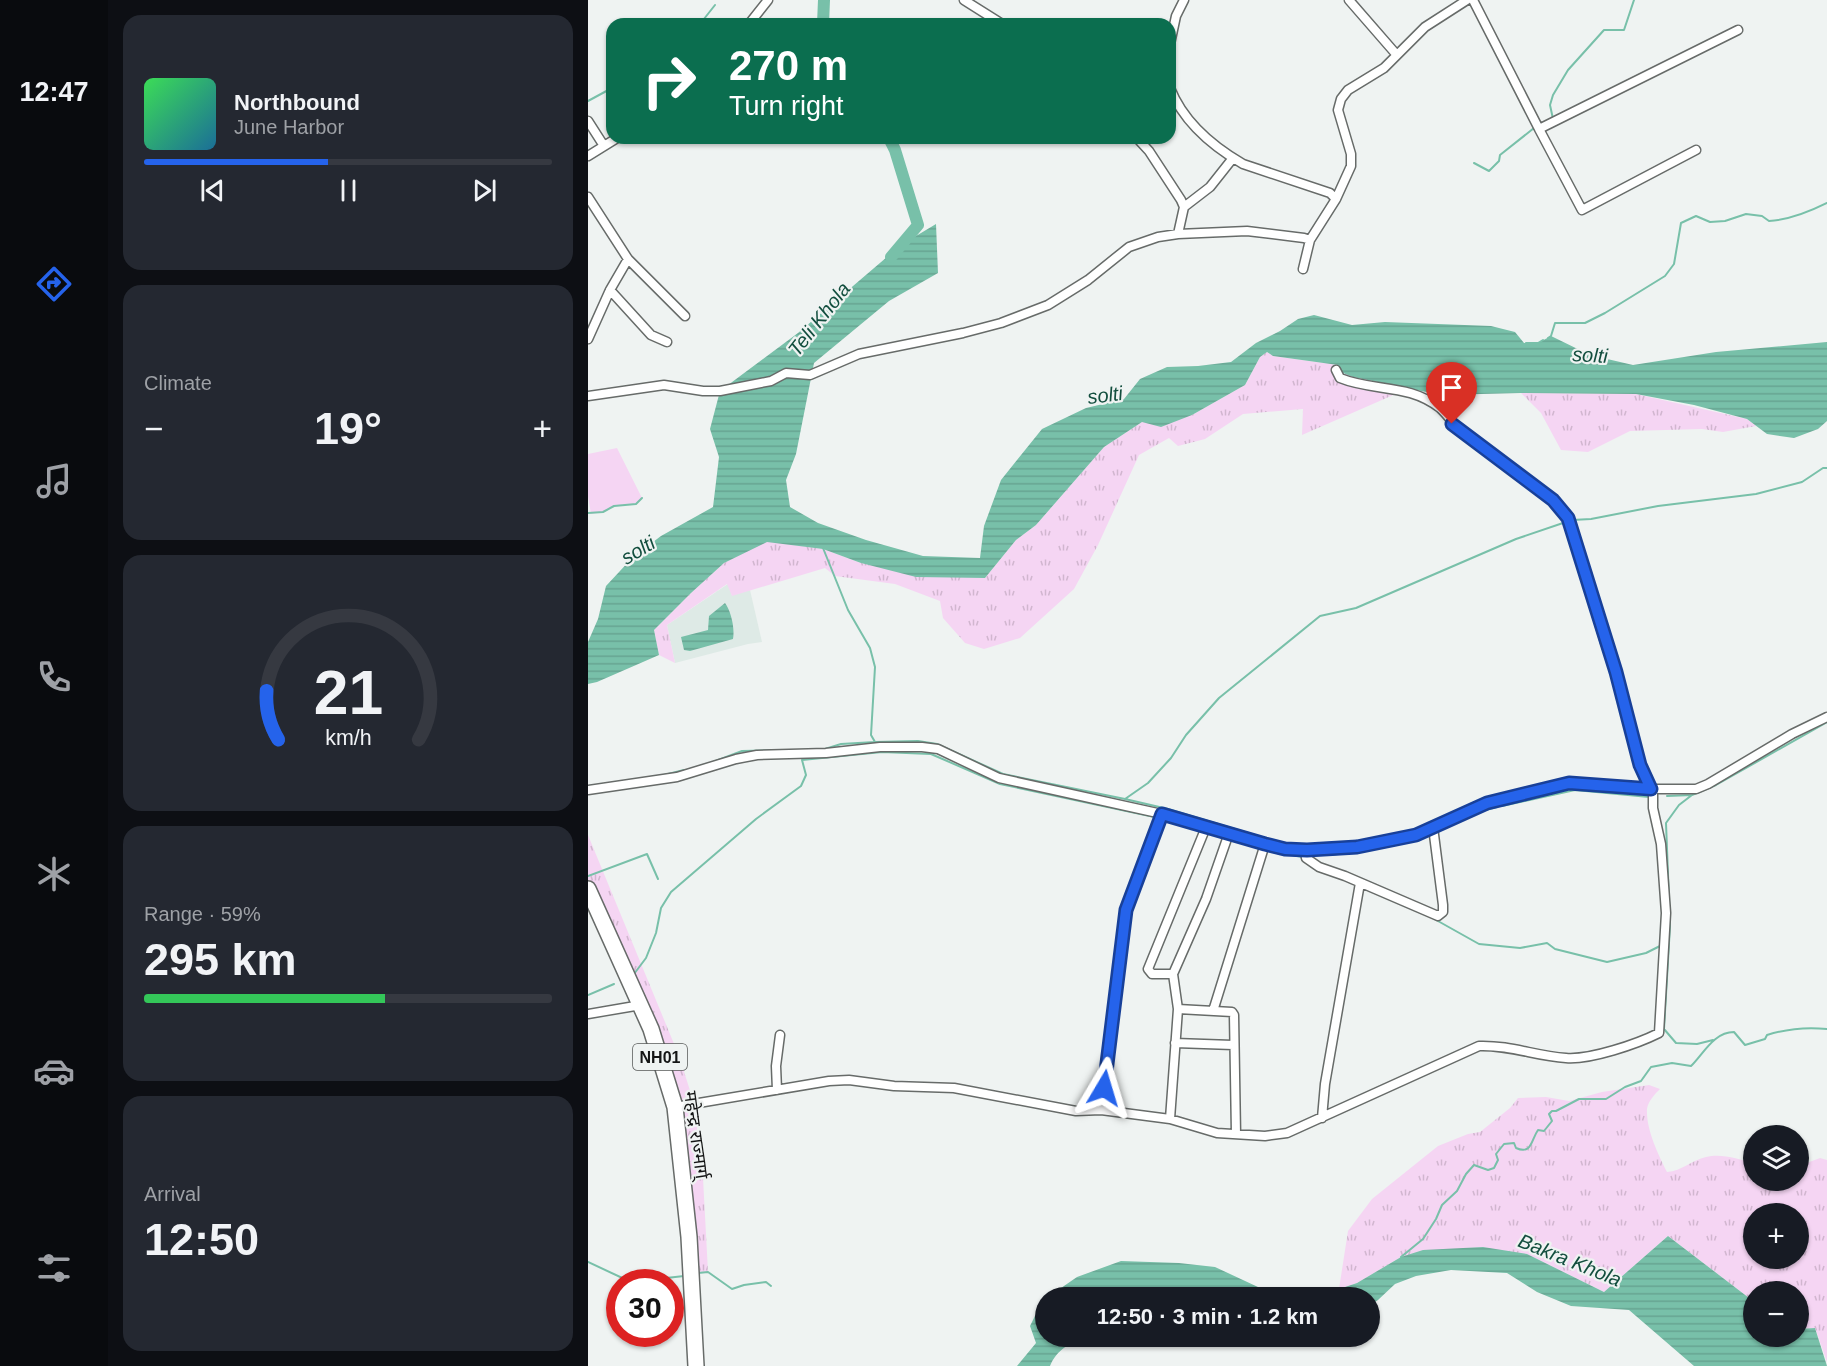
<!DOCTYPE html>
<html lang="en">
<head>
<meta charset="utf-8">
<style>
  :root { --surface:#171b24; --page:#242831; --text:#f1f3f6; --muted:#9ea1a6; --line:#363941; --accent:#2563eb }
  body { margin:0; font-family:Helvetica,"Noto Sans Devanagari",sans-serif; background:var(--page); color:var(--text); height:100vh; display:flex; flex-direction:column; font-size:22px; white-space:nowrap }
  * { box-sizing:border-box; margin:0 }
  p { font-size:20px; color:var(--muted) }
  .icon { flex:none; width:33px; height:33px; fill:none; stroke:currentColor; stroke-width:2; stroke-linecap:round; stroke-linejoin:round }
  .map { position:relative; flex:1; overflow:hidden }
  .sheet { display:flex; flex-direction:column; gap:15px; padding:15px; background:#0d0f14; width:480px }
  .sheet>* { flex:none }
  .banner { position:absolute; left:18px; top:18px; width:570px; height:126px; border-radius:18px; box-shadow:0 2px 4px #0004; background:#0b6e4f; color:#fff; overflow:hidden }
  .tools { position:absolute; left:1155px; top:1125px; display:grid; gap:12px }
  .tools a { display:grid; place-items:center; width:66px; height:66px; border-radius:50%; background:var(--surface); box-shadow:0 2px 4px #0004; font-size:30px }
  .speed { position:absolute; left:18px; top:1269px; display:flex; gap:12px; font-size:30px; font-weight:700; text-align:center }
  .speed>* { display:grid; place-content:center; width:78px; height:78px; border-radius:50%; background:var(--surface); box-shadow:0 2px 4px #0004; line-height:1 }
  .speed .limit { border:9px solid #d22; background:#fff; color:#111 }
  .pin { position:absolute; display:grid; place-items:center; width:51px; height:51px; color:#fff; margin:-62px -26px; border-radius:50% 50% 50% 0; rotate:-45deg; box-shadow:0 0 6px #0007 }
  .pin .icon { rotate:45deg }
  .me { position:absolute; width:66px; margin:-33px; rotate:7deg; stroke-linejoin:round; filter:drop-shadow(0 0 4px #0008) }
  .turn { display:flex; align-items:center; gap:21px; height:126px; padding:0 24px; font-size:27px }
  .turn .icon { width:78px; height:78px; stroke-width:2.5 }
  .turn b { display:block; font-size:42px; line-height:51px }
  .big { font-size:45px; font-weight:700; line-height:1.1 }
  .sheet .tile { flex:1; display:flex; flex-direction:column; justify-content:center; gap:9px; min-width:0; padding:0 21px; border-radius:18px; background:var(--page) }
  .sheet .dial { align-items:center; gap:0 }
  .dial svg { height:156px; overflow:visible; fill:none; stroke:var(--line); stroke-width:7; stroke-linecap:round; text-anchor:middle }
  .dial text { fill:var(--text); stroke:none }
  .song { display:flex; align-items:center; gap:18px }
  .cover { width:72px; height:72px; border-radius:9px; background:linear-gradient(135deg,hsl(130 70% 55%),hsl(200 70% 35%)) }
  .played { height:6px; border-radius:3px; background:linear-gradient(90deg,var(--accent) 45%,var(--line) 45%) }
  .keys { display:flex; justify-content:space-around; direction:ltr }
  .heat { display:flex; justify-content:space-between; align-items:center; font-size:33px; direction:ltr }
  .charge { height:9px; border-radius:4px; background:linear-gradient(90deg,#34c759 59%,var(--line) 0) }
  .trip { position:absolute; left:447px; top:1287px; width:345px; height:60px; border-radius:30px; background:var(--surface); box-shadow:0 2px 4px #0004; font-weight:700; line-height:60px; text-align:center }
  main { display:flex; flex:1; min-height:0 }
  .tab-bar { display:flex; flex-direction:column; width:108px; justify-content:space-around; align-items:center; background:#090b0e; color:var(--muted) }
  .tab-bar .icon { width:42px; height:42px }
  .tab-bar .active { color:var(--accent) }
  .tab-bar b { font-size:27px; color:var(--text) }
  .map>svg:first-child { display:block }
</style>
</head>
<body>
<main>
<nav class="tab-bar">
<b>12:47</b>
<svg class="icon active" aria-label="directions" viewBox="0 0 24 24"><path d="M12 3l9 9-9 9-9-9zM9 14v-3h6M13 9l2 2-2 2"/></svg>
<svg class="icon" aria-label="music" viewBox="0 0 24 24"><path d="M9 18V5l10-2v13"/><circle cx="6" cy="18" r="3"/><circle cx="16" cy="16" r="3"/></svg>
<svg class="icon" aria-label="phone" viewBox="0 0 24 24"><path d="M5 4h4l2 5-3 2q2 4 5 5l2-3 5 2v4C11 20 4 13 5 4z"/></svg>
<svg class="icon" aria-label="climate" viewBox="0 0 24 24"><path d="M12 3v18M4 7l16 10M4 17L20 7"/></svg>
<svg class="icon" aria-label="car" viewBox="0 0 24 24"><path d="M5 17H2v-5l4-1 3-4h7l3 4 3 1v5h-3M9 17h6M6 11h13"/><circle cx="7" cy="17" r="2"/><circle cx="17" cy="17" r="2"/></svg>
<svg class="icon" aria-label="filters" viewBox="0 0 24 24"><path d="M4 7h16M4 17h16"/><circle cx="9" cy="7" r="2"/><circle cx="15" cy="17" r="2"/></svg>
</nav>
<section class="sheet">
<div class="tile">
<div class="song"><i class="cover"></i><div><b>Northbound</b><p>June Harbor</p></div></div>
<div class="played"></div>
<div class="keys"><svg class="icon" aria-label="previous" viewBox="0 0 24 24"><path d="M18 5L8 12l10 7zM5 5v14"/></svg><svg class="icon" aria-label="pause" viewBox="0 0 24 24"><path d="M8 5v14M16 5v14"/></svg><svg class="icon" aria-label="next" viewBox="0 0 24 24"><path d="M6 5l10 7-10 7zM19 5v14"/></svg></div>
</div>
<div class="tile"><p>Climate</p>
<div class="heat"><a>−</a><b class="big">19°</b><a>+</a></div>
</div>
<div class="tile dial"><svg viewBox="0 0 100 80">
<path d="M14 69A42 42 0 1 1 86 69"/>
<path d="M14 69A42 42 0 0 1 8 44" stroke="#2563eb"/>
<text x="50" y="56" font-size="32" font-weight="700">21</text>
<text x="50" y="72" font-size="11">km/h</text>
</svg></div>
<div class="tile"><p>Range · 59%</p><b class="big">295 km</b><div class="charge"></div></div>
<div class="tile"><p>Arrival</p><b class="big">12:50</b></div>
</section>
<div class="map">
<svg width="1239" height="1366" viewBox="0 0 1239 1366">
  <defs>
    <pattern id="grass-tufts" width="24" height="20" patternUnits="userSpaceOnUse" patternTransform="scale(1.5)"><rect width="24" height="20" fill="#f5d5f3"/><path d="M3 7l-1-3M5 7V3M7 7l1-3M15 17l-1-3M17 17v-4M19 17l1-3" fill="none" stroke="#d1b6cf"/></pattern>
    <pattern id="water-rules" width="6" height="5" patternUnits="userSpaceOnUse" patternTransform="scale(1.5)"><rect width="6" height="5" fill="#78c0a9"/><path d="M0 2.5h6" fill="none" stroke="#67a491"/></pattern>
  </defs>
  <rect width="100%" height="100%" fill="#eff3f2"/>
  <path fill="#deeae6" d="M140,584L144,595L162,590L174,642L160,644L87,663L79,625Z"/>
  <path fill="url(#grass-tufts)" fill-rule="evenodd" d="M679,352L685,356L750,365L819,389L714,435L715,409L655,414L617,439L590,446L581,438L551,455L510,545L486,589L432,638L396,649L377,643L355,618L352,601L307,584L247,576L237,568L144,596L139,584L79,625L87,663L71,655L66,630L103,593L136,563L179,541L235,549L273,563L397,578L428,540L448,525L516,447L554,422L604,415L657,385L672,357Z
    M933,393L1048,394L1159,419L1168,426L1135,432L1114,429L1042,431L1000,452L973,450L953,413Z
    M0,835L91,1056L106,1103L115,1178L120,1272L108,1274L87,1107L0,889Z
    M1061,1085L1072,1089C1067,1094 1060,1101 1059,1109C1058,1129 1070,1154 1079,1172C1094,1171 1104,1160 1118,1157C1133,1153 1151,1159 1165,1163L1166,1180H1210L1211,1166L1232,1158L1239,1160V1362L1227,1328L1211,1329L1210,1292H1166L1165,1301L1080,1236L1016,1292L939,1254L813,1257L769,1283L751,1289L760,1231L784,1199L850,1146L880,1134L892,1132L922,1108L930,1098L958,1097L981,1101L1014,1092ZM1166,1214H1210V1258H1166Z"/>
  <path fill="#f5d5f3" d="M29,448L54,498L48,504L26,506L15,512L3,514L0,496V454Z"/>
  <path fill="url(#water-rules)" d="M348,224L350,273L301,301L226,363L208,454L198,480L202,507L230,523L278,540L335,556L392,558L396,526L413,480L454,429L498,408L536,399L552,379L579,367L610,366L643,362L668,343L692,331L710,319L726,315L764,325L797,322L903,326L927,332L936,343H950L963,336L1002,355L1045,365L1128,352L1239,342V421L1230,429L1206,438L1179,434L1159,419L1106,405L1048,394L933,393L853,395L765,377L755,373L750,365L685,356L679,352L672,357L657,385L604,415L573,427L554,422L516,447L448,525L428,540L397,578L328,577L273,563L235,549L179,542L136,563L103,593L66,630L71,655L9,682L0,684V642L10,619L18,586L45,557L73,536L125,507L131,457L122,429L132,391L210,333L313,245Z
    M137,603C143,611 147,628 145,639L102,651L96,650L93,637L120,630L121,616Z
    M1080,1236L1165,1301L1166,1336H1210L1211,1329L1227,1328L1239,1366H1106L1041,1310L983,1306L949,1292L919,1273L863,1270L828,1276L807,1284L790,1300L782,1305V1298L460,1297L489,1277L533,1261L591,1263L627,1267L670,1287L751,1289L769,1283L813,1257L835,1250L895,1247L939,1254L1016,1292Z
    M457,1300L458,1336L500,1337C483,1342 469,1349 462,1366H429L448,1343L442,1326L451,1308Z"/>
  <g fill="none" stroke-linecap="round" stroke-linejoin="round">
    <path stroke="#78c0a9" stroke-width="2" d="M112,24L127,5
      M0,101L24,88
      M965,119L962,105L965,95L980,70L1016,30H1036L1046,0
      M886,163L901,171L911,161L912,155L946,128
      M960,338L963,336L967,323H997L1017,313L1077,276L1086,264L1093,223L1108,216L1122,222L1137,221L1158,214L1174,216L1181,221C1201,220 1221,212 1239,203
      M938,343H950L955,340
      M0,513L15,512L26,506L48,504L54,498
      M984,520L1003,519L1070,506L1168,494L1214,482L1235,468H1239
      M235,548L260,610L282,648L287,667L283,735L287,742L330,741L349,744L415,774L537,799L560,783L583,758L598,735L631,698L732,616L768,608L928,539L975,523
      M237,749L253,744L287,742
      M125,762L154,751L207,750
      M76,775L96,770
      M1104,795L1091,805L1078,823L1082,926L1076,1029L1088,1043L1109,1044L1125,1040
      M1079,796L1104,795L1128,785L1239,722
      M537,799L580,809L694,843L720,845
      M914,806L987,790L1061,797
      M890,812L909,807
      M574,819L614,830
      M619,831L638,838
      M848,832L885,814
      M643,839L671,848
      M679,850L714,857
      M776,850L820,841
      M721,855H743L770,851
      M0,876L59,854L70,879
      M841,916L891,944L932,948L959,943L967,949L1019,962L1058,953L1072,946
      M46,974L58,958L68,933L73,908L83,892L168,819L213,786L218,775L214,760L294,752L343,754L412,784L571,818
      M0,995L26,984
      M813,1257L835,1239L848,1219L854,1205L869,1191L878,1174L886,1165L900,1170L906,1168L910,1160L908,1154L916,1144L926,1143L928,1148C944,1155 943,1140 950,1130L956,1131L964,1121L961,1114L964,1111H968L991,1099H1018L1037,1087L1053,1081L1063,1067L1084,1063L1103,1066C1116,1053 1126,1032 1146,1032L1157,1045L1177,1039L1179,1035C1198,1029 1220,1027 1239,1029
      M0,1262L43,1282L96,1276
      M110,1273L120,1272L144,1289L156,1285L178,1282L183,1286"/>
    <path stroke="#78c0a9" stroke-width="12" d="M235,24L236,0
      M301,138L307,150L330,225L303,257"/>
    <defs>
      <path id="street" d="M376,0L414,24
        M761,0L808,54
        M885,0L951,129
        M161,24L180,0
        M582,44L588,16L596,0
        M582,88C595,121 624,146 655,164L742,193L748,199
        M0,121L16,146
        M549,138L561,151L593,200L596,207L590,234
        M1108,150L994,210L951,129L1150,30
        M0,156L29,138
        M0,197L40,259L22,290L0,339
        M596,207L622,187L645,158
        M40,259L97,316
        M715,269L722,240L748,199L763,166V154L750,110L753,99L760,90L796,68L837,27L879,0
        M22,290L63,335L79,342
        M0,396L76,385L115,391H132L183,381L198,373L222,375L271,354L375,333L413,323L460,305L500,280L541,247L570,237L590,234L659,231L716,238L722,240
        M0,790L89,777L148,759L169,755L238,753L292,747H334L350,749L411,778L574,814L697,849L719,851L769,847L828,835L887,807L911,799L981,783L1063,789H1108L1120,784L1204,734L1239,717
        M717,850L718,858L731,867L757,876L850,916L855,912V905L845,827
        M585,974H564L560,969L618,827
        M590,1009L644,1012L646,1015L648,1134
        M625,1011L677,844
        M0,1014L53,1005
        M587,1043L645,1045
        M189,1090L188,1066L192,1035
        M87,1107L241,1081L261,1080L306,1086L366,1088L488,1111L513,1110L582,1119L629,1133L677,1136L699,1133L891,1046C923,1045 947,1056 978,1058C1002,1060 1049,1044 1071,1033L1078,913L1073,844L1065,808V794L1051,765L1028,672L1017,642L983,529L980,518L965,500L874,433C866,425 860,415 852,408C820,383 786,392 752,378L748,370
        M513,1110L538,910L574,814
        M734,1118L737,1084L772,883
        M582,1119L590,1009L585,974L618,899L641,833"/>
      <path id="highway" d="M0,889L63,1029L87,1107L101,1237L108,1366"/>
    </defs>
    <use href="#street" stroke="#676b69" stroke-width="11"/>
    <use href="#highway" stroke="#676b69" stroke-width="18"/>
    <use href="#street" stroke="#fff" stroke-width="8"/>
    <use href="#highway" stroke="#fff" stroke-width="15"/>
  </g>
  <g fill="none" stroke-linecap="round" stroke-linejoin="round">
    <defs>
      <path id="route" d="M516,1088L538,910L574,814L677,844L697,849L719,850L769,847L828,835L899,803L981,783L1063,789L1052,765L1028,672L980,518L965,500L864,424"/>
    </defs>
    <use href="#route" stroke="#184099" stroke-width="15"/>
    <use href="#route" stroke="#2563eb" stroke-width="10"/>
  </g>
  <g text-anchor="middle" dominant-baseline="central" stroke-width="4.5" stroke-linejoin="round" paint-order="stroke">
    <rect fill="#eff3f2" stroke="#565857" stroke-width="1.5" x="45" y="1044" width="54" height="26" rx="4.5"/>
    <g font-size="16" font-weight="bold" fill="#141515">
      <text x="72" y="1057">NH01</text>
    </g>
    <g font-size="18" fill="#141515" stroke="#eff3f2">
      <text transform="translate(108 1135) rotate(82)">महेन्द्र राज्मार्ग्</text>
    </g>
    <g font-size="20" font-style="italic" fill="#124e3e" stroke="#eff3f2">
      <text transform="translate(231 319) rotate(-52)">Teli Khola</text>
      <text transform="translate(1002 355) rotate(3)">solti</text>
      <text transform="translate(517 395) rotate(-7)">solti</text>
      <text transform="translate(50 550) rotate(-31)">solti</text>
      <text transform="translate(982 1260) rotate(22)">Bakra Khola</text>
    </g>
  </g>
</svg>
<div class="tools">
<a><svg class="icon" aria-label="layers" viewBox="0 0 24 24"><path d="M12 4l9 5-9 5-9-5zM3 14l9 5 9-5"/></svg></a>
<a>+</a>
<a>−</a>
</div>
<div class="speed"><div class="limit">30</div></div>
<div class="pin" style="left:864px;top:424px;background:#d93025"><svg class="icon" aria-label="arrive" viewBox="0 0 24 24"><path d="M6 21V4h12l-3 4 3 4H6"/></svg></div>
<svg class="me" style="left:516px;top:1088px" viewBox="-20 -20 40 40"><path d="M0-17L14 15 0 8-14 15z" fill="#2563eb" stroke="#fff" stroke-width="4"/></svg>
<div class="trip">12:50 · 3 min · 1.2 km</div>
<div class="banner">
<div class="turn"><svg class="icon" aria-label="right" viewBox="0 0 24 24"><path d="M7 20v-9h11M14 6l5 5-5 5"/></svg><div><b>270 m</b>Turn right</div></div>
</div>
</div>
</main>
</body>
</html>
